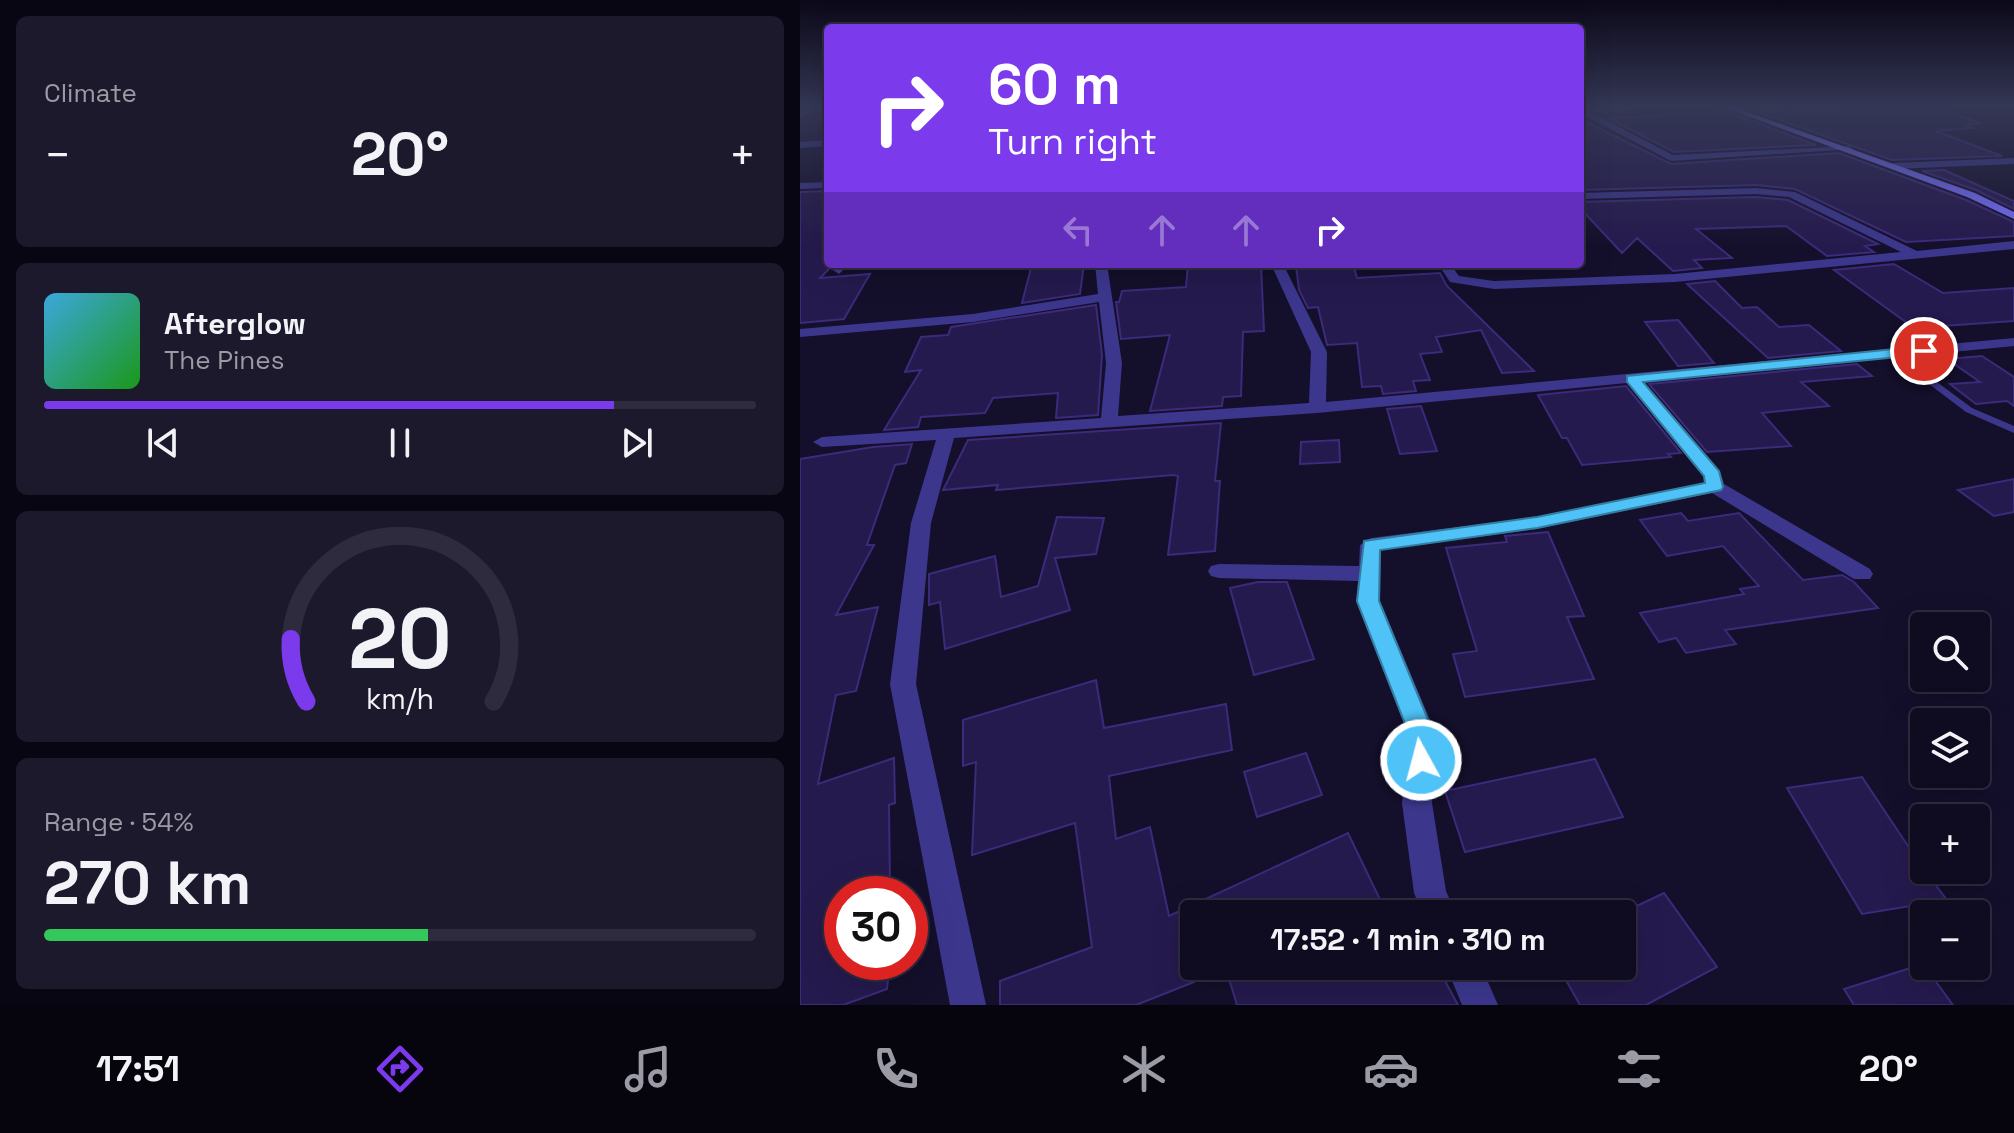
<!DOCTYPE html>
<html lang="en">
<head>
<meta charset="utf-8">
<style>
  :root { --surface:#0f0b20; --page:#1d192d; --text:#f1f3f6; --muted:#9b9ba5; --line:#2f2b3e; --accent:#7c3aed }
  body { margin:0; font-family:"Space Grotesk",sans-serif; background:var(--page); color:var(--text); height:100vh; display:flex; flex-direction:column; font-size:30px; white-space:nowrap }
  * { box-sizing:border-box; margin:0 }
  p { font-size:26px; color:var(--muted) }
  .icon { flex:none; width:44px; height:44px; fill:none; stroke:currentColor; stroke-width:2; stroke-linecap:round; stroke-linejoin:round }
  .map { position:relative; flex:1; overflow:hidden }
  .side { display:flex; flex-direction:column; gap:16px; padding:16px; background:#080612; width:800px }
  .side>* { flex:none }
  .banner { position:absolute; left:24px; top:24px; width:760px; height:244px; border-radius:8px; box-shadow:0 8px 32px #0002,0 0 0 2px var(--line); background:#7c3aed; color:#fff; overflow:hidden }
  .tools { position:absolute; left:1110px; top:612px; display:grid; gap:16px }
  .tools a { display:grid; place-items:center; width:80px; height:80px; border-radius:8px; background:var(--surface); box-shadow:0 8px 32px #0002,0 0 0 2px var(--line); font-size:40px }
  .speed { position:absolute; left:24px; top:876px; display:flex; gap:16px; font-size:40px; font-weight:700; text-align:center }
  .speed>* { display:grid; place-content:center; width:104px; height:104px; border-radius:50%; background:var(--surface); box-shadow:0 8px 32px #0002,0 0 0 2px var(--line); line-height:1 }
  .speed .limit { border:12px solid #d22; background:#fff; color:#111 }
  .pin { position:absolute; display:grid; place-items:center; width:68px; height:68px; color:#fff; margin:-34px; border:4px solid #fff; border-radius:50%; box-shadow:0 2px 8px #0007 }
  .me { position:absolute; width:88px; margin:-44px; rotate:353deg; stroke-linejoin:round; filter:drop-shadow(0 0 6px #0008) }
  .turn { display:flex; align-items:center; gap:28px; height:168px; padding:0 32px; font-size:36px }
  .turn .icon { width:104px; height:104px; stroke-width:2.5 }
  .turn b { display:block; font-size:56px; line-height:68px }
  .lanes { display:flex; align-items:center; height:76px; padding:0 32px; background:#0003; justify-content:center; gap:40px; direction:ltr }
  .lanes .off { opacity:.35 }
  .big { font-size:60px; font-weight:600; line-height:1.1 }
  .side .widget { flex:1; display:flex; flex-direction:column; justify-content:center; gap:12px; min-width:0; padding:0 28px; border-radius:12px; background:var(--page) }
  .side .dial { align-items:center; gap:0 }
  .dial svg { height:208px; overflow:visible; fill:none; stroke:var(--line); stroke-width:7; stroke-linecap:round; text-anchor:middle }
  .dial text { fill:var(--text); stroke:none }
  .song { display:flex; align-items:center; gap:24px }
  .cover { width:96px; height:96px; border-radius:12px; background:linear-gradient(135deg,hsl(200 70% 55%),hsl(120 70% 35%)) }
  .played { height:8px; border-radius:4px; background:linear-gradient(90deg,var(--accent) 80%,var(--line) 80%) }
  .keys { display:flex; justify-content:space-around; direction:ltr }
  .heat { display:flex; justify-content:space-between; align-items:center; font-size:44px; direction:ltr }
  .charge { height:12px; border-radius:6px; background:linear-gradient(90deg,#34c759 54%,var(--line) 0) }
  .trip { position:absolute; left:380px; top:900px; width:456px; height:80px; border-radius:8px; background:var(--surface); box-shadow:0 8px 32px #0002,0 0 0 2px var(--line); font-weight:600; line-height:80px; text-align:center }
  .tabs { display:flex; height:128px; justify-content:space-around; align-items:center; background:#06040d; color:var(--muted) }
  .tabs .icon { width:56px; height:56px }
  .tabs .on { color:var(--accent) }
  .tabs b { font-size:36px; color:var(--text) }
  main { display:flex; flex:1; min-height:0 }
  .map>svg:first-child { display:block }
</style>
</head>
<body>
<main>
<section class="side">
<div class="widget"><p>Climate</p>
<div class="heat"><a>−</a><b class="big">20°</b><a>+</a></div>
</div>
<div class="widget">
<div class="song"><i class="cover"></i><div><b>Afterglow</b><p>The Pines</p></div></div>
<div class="played"></div>
<div class="keys"><svg class="icon" aria-label="previous" viewBox="0 0 24 24"><path d="M18 5L8 12l10 7zM5 5v14"/></svg><svg class="icon" aria-label="pause" viewBox="0 0 24 24"><path d="M8 5v14M16 5v14"/></svg><svg class="icon" aria-label="next" viewBox="0 0 24 24"><path d="M6 5l10 7-10 7zM19 5v14"/></svg></div>
</div>
<div class="widget dial"><svg viewBox="0 0 100 80">
<path d="M14 69A42 42 0 1 1 86 69"/>
<path d="M14 69A42 42 0 0 1 8 45" stroke="#7c3aed"/>
<text x="50" y="56" font-size="32" font-weight="700">20</text>
<text x="50" y="72" font-size="11">km/h</text>
</svg></div>
<div class="widget"><p>Range · 54%</p><b class="big">270 km</b><div class="charge"></div></div>
</section>
<div class="map">
<svg width="1214" height="1005" viewBox="0 0 1214 1005">
  <rect width="100%" height="100%" fill="#140f2b"/>
  <path fill="#251a4d" stroke="#3c2a7b" stroke-width="2" d="M1074,107H1132L1180,123L1166,125L1172,128L1136,131L1202,156L1092,160L957,112Z
    M928,112L1016,145L874,152L808,118Z
    M780,119L871,164L1039,153L1166,200L1214,222V236L1106,242L995,189L956,185L780,190Z
    M1144,170L1214,201V209L1176,190L1122,171Z
    M28,191V270L20,278L70,274L44,319L0,323V192Z
    M956,197L988,200L1078,244L1065,246L1074,252L1027,256L986,226L896,229L932,258L894,260L902,268L873,271L837,238L822,253L780,208V202Z
    M232,264H284L280,294L222,303Z
    M388,264H461L464,331L443,332L441,396L423,397L422,406L350,411L370,335L321,339L316,302H319L322,291L386,287Z
    M553,264L557,278L640,273L647,286L734,371L702,373L681,330L636,337L642,352L620,354L630,380L613,381L616,391L583,394L581,386L562,387L557,343L527,345L518,307L508,308L499,290L496,266Z
    M1094,264L1143,293L1214,288V321L1114,328L1034,270Z
    M915,281L942,308L957,307L979,327L1009,325L1041,351L968,358L887,284Z
    M296,305L302,355L298,415L256,418L258,393L193,398L185,413L121,417L118,427L84,430L121,370L105,372L121,337L148,335L151,327Z
    M878,320L914,363L878,366L845,322Z
    M1182,356L1214,377V406L1207,401L1176,404L1150,384L1180,382L1147,359Z
    M1057,364L1072,376L1001,382L1029,406L962,413L991,446L907,452L849,384Z
    M826,386L881,453L868,454L871,457L782,465L767,438H762L738,395Z
    M621,406L637,451L600,454L587,409Z
    M421,423L415,481H420L415,551L368,555L378,476L373,475L196,490L198,485L143,490L168,440Z
    M539,440L540,462L500,464L501,442Z
    M112,444L106,463L95,465L67,545H74L36,615L78,607L56,691L36,695L18,784L94,758L95,803L89,805L90,886L70,894H42V962H90L87,989L43,1005H0V459L73,447Z
    M1214,479V512L1194,516L1158,490Z
    M881,513L888,521L939,513L1003,580L1042,575L1054,582L1078,608L925,630L936,644L886,653L876,638L859,642L840,613L944,594L940,589L959,586L923,546L867,556L840,520Z
    M257,517L304,518L296,554L255,558L270,610L145,649L140,602L129,605V574L195,556L201,597L238,586Z
    M748,532L784,616L767,617L794,679L665,697L653,654L677,651L646,548L707,542L705,536Z
    M458,582H487L514,659L454,675L430,588Z
    M296,680L304,728L426,704L432,750L309,776L316,839L350,827L369,916L548,833L587,914H394V982L336,1005H200V981L292,947L275,823L172,855L176,762L163,766V720Z
    M506,753L522,795L457,817L444,772Z
    M795,759L823,817L665,852L645,791Z
    M1062,777L1124,870L1147,900L1062,914L987,788Z
    M864,893L917,967L846,1005H780L758,966H822V913Z
    M1123,964L1153,1005H1054L1044,989Z
    M425,966H637L658,1005H437Z"/>
  <g fill="none" stroke-linecap="round" stroke-linejoin="round">
    <path fill="#3c378d" fill-rule="evenodd" d="M1095,351L1172,408L1214,426V433L1166,412L1092,356V352Z"/>
    <path fill="#3c378d" fill-rule="evenodd" d="M14,107H23L0,117V112Z
      M856,107L792,113L873,155L1049,146L1053,149L871,161L780,113V109Z
      M978,107H1046L932,110Z
      M28,140V146L0,148V142Z
      M1214,158V164L1093,169L1088,166L1093,163Z
      M28,182V188L0,189V183Z
      M956,188L995,192L1117,251L1214,241V249L875,282L694,289L650,282L638,264H650L659,276L694,281L875,274L1101,252L989,197L956,194L780,199V193Z
      M37,264H49L39,274L33,270Z
      M295,264H307L322,363L318,416L509,403L511,352L471,264H483L527,352L526,402L1214,338V346L843,382L920,471L924,484L1070,569L1073,574L1070,579H1054L912,493L737,529L581,550L580,601L638,739L632,803L646,891L656,914H623L614,893L602,803L610,739L556,601L558,581L419,578L411,576L408,571L411,566L419,564L559,566L560,545L571,538L737,517L905,483L904,476L827,383L517,413L154,438L131,523L116,684L186,1005H150L90,684L111,523L136,440L22,447L13,442L22,437L301,418L306,363L299,302L173,322L0,337V329L173,314L298,294Z
      M646,966H681L698,1005H662Z"/>
    <path fill="#7770ff" fill-rule="evenodd" d="M923,107H933L1175,193L1214,212V219L1167,197Z"/>
  </g>
  <linearGradient id="sky" x2="0" y2="1"><stop stop-color="#0b0818"/><stop offset="0.43" stop-color="#343755"/><stop offset="1" stop-color="#343755" stop-opacity="0"/></linearGradient>
  <rect width="1214" height="247" fill="url(#sky)"/>
  <path fill="#4fc3f7" stroke="#337fa1" stroke-width="2" d="M1124,346L1131,351L1129,354L843,382L919,471L923,487L921,490L737,528L580,550L579,601L636,739L630,768L621,771L612,768L609,760L611,739L557,601L564,541L737,517L905,483L904,476L827,382V376Z"/>
</svg>
<div class="tools">
<a><svg class="icon" aria-label="search" viewBox="0 0 24 24"><circle cx="10" cy="10" r="6"/><path d="M15 15l6 6"/></svg></a>
<a><svg class="icon" aria-label="layers" viewBox="0 0 24 24"><path d="M12 4l9 5-9 5-9-5zM3 14l9 5 9-5"/></svg></a>
<a>+</a>
<a>−</a>
</div>
<div class="speed"><div class="limit">30</div></div>
<div class="pin" style="left:1124px;top:351px;background:#d93025"><svg class="icon" aria-label="arrive" viewBox="0 0 24 24"><path d="M6 21V4h12l-3 4 3 4H6"/></svg></div>
<svg class="me" style="left:621px;top:760px" viewBox="-20 -20 40 40"><circle r="17" fill="#4fc3f7" stroke="#fff" stroke-width="3"/><path d="M0-11L8 9 0 5-8 9z" fill="#fff"/></svg>
<div class="trip">17:52 · 1 min · 310 m</div>
<div class="banner">
<div class="turn"><svg class="icon" aria-label="right" viewBox="0 0 24 24"><path d="M7 20v-9h11M14 6l5 5-5 5"/></svg><div><b>60 m</b>Turn right</div></div>
<div class="lanes"><svg class="icon off" aria-label="left" viewBox="0 0 24 24"><path d="M17 20v-9H6M10 6l-5 5 5 5"/></svg><svg class="icon off" aria-label="ahead" viewBox="0 0 24 24"><path d="M12 20V5M6 11l6-6 6 6"/></svg><svg class="icon off" aria-label="ahead" viewBox="0 0 24 24"><path d="M12 20V5M6 11l6-6 6 6"/></svg><svg class="icon" aria-label="right" viewBox="0 0 24 24"><path d="M7 20v-9h11M14 6l5 5-5 5"/></svg></div>
</div>
</div>
</main>
<nav class="tabs">
<b>17:51</b>
<svg class="icon on" aria-label="directions" viewBox="0 0 24 24"><path d="M12 3l9 9-9 9-9-9zM9 14v-3h6M13 9l2 2-2 2"/></svg>
<svg class="icon" aria-label="music" viewBox="0 0 24 24"><path d="M9 18V5l10-2v13"/><circle cx="6" cy="18" r="3"/><circle cx="16" cy="16" r="3"/></svg>
<svg class="icon" aria-label="phone" viewBox="0 0 24 24"><path d="M5 4h4l2 5-3 2q2 4 5 5l2-3 5 2v4C11 20 4 13 5 4z"/></svg>
<svg class="icon" aria-label="climate" viewBox="0 0 24 24"><path d="M12 3v18M4 7l16 10M4 17L20 7"/></svg>
<svg class="icon" aria-label="car" viewBox="0 0 24 24"><path d="M5 17H2v-5l4-1 3-4h7l3 4 3 1v5h-3M9 17h6M6 11h13"/><circle cx="7" cy="17" r="2"/><circle cx="17" cy="17" r="2"/></svg>
<svg class="icon" aria-label="filters" viewBox="0 0 24 24"><path d="M4 7h16M4 17h16"/><circle cx="9" cy="7" r="2"/><circle cx="15" cy="17" r="2"/></svg>
<b>20°</b>
</nav>
</body>
</html>
